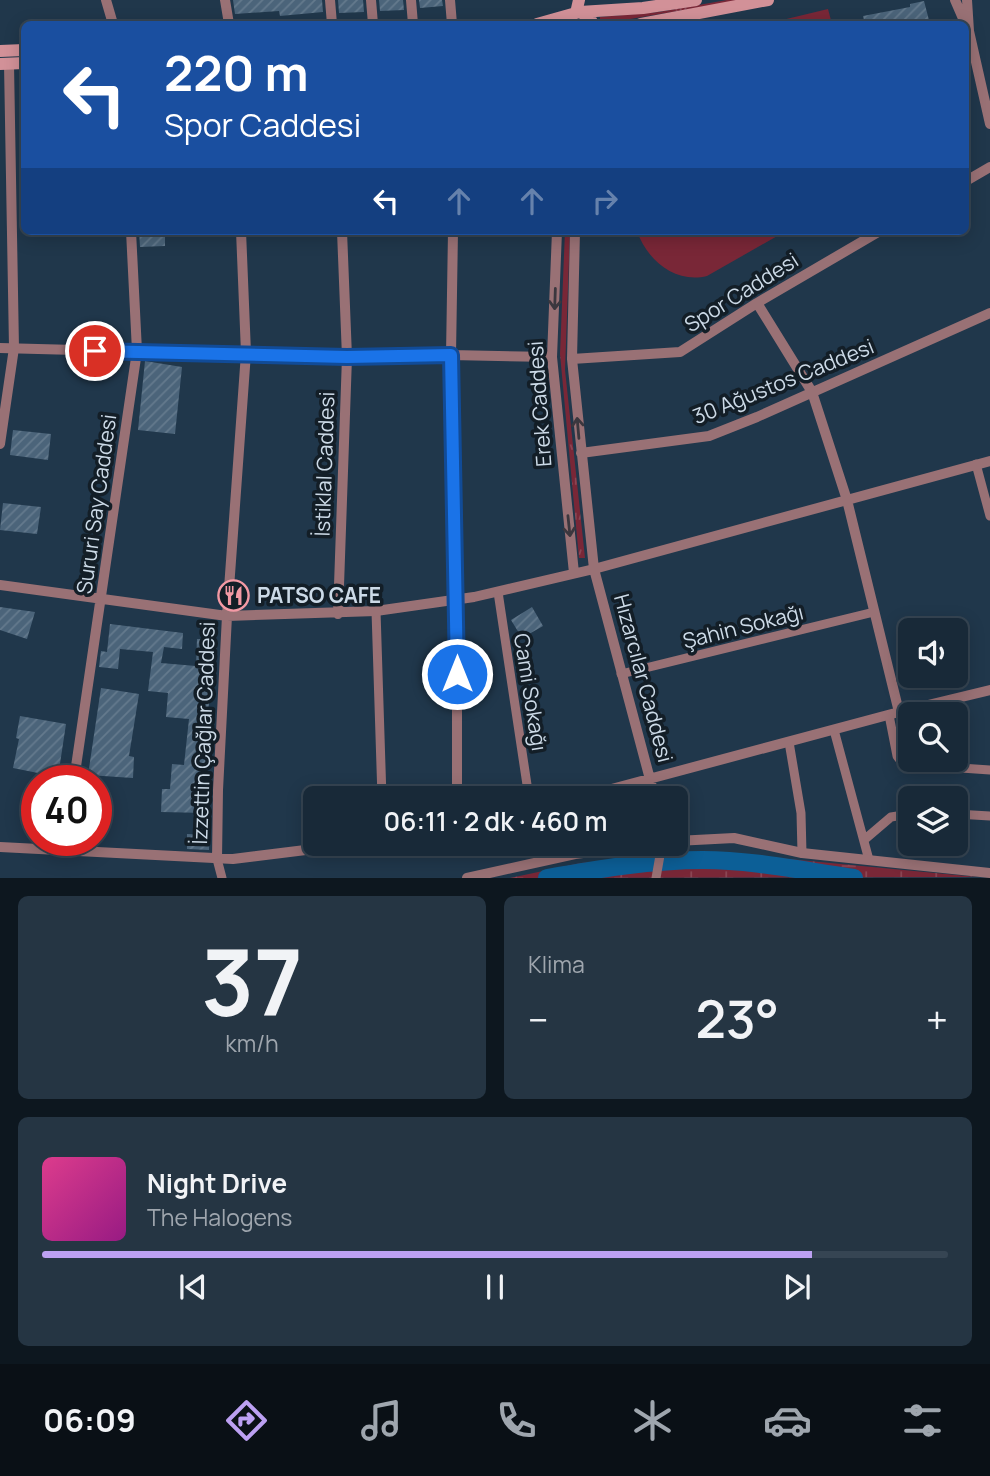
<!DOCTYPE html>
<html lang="tr">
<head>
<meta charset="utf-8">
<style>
  :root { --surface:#182938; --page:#253543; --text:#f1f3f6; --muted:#9fa6ae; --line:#364553; --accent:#bca0f2 }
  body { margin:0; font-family:Manrope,sans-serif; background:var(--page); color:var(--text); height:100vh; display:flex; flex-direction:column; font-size:26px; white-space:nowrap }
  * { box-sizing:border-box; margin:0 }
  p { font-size:23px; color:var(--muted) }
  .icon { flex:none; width:38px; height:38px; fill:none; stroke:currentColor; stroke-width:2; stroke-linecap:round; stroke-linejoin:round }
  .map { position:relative; height:878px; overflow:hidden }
  .side { display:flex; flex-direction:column; gap:18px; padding:18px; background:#0d171f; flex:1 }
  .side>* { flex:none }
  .top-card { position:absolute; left:21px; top:21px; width:948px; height:214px; border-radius:10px; box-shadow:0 4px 18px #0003,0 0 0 2px var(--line); background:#1a4fa0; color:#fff; overflow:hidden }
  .buttons { position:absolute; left:898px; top:618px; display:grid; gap:14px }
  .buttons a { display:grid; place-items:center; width:70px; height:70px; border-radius:10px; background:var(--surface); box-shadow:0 4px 18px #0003,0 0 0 2px var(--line); font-size:35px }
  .speed { position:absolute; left:21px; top:765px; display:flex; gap:14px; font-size:35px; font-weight:700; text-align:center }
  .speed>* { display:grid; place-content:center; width:91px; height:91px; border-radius:50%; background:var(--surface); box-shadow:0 4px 18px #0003,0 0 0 2px var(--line); line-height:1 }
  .speed .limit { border:10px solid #d22; background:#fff; color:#111 }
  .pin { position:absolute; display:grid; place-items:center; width:60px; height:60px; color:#fff; margin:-30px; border:4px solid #fff; border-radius:50%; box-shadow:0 2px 7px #0007 }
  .me { position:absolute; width:77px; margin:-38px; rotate:0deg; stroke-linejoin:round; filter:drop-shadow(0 0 5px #0008) }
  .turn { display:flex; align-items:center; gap:24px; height:147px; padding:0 28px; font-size:32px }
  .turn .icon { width:91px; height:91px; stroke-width:2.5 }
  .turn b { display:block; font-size:49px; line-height:60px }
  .lanes { display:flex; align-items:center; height:66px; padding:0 28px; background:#0003; justify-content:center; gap:35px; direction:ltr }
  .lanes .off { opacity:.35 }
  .big { font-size:52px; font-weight:600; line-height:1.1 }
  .side .tile { flex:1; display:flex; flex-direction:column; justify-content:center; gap:10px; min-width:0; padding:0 24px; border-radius:10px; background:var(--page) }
  .side .dial { align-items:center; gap:0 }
  .dial b { font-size:91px; line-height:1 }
  .song { display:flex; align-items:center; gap:21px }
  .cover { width:84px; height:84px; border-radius:10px; background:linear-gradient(135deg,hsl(330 70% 55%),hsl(310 70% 35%)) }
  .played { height:7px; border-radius:4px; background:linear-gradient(90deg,var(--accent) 85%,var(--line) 85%) }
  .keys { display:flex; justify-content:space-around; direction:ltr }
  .heat { display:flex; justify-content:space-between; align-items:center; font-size:38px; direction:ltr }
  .side .tiles { flex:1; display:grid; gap:18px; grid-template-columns:1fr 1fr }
  .tile:last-child { grid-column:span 2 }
  .trip { position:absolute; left:303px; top:786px; width:385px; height:70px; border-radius:10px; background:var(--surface); box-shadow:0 4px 18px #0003,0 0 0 2px var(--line); font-weight:600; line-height:70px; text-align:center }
  .tab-bar { display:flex; height:112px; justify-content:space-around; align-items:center; background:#0a1016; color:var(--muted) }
  .tab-bar .icon { width:49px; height:49px }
  .tab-bar .active { color:var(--accent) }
  .tab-bar b { font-size:32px; color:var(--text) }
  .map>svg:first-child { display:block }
</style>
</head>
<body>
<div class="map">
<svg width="990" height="878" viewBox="0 0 990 878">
  <defs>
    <pattern id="grass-tufts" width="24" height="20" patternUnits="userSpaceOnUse" patternTransform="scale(1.75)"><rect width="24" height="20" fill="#792737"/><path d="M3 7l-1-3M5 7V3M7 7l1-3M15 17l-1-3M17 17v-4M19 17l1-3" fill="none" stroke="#8b4654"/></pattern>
    <pattern id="wetland-marsh" width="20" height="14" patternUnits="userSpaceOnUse" patternTransform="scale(1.75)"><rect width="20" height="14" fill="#792737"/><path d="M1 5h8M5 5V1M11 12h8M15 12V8" fill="none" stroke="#8b4654"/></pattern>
    <pattern id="building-hatch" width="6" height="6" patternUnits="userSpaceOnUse" patternTransform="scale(1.75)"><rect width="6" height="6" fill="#4b647a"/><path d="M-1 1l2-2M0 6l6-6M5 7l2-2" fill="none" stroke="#647a8d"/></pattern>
  </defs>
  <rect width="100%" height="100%" fill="#20374b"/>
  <path fill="url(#grass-tufts)" d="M727,0H744L600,24V17L659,12Z
    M565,231H570L565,370L585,558H579L560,354Z"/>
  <path fill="url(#wetland-marsh)" d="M714,852L977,877L510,878L581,863Z"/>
  <path fill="#792737" d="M828,9L832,24H775L774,22Z
    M637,231H786L707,276C675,284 647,260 637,231Z"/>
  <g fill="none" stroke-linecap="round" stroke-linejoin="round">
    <path stroke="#0c5f97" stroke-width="18" d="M547,878C598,869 652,860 703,860C753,860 804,871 854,878"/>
  </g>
  <path fill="url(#building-hatch)" d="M233,0H322L323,12L280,16L279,11L235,14Z
    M338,0H363L364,12L339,13Z
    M379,0H403L404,10L380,11Z
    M419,0H442L443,6L420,8Z
    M924,1L930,24H865L863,16L910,7V4Z
    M139,231H165V246L140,247Z
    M145,361L182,367L175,434L138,430Z
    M13,430L51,434L48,460L10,455Z
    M3,503L41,507L37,534L0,530Z
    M0,607L35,612L27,639L0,630Z
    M532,607L543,626L522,638L511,620Z
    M110,624L183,633L182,649L164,647L161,663L196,666L197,639L217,640V657L214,656L211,690H210L207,726H209V745L204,790L207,791L206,813L161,812L162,789H170L172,764L184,765L189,719L166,717L168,693L148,691L153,652L120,649L118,669L99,667L101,651L107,652Z
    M101,688L139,694L129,756L134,757L133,778L88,775Z
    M20,716L66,724L58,777L13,768L19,739L16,738Z
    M187,834L209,835V850L187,849Z"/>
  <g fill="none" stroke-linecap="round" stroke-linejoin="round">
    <path stroke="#997175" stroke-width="9" d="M976,464L990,516
      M498,592L529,798
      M376,611L382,798
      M621,674L874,612
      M889,715L897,756L903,764L990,770
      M834,730L869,860
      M789,742L801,813L802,853
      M956,814L990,816
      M864,840L891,817L910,814
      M217,859L222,878
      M656,878L662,844"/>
    <path stroke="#997175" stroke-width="10" d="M106,0L113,24
      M225,0L229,24
      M330,0L332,24
      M371,0L373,24
      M411,0L413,24
      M450,0L452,24
      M955,0L965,23
      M967,0L969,31L990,124
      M966,181L990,167
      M453,231L451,355L457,600V798
      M557,231L552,357L574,573
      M575,231L572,359L594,569L655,798
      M757,303L812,392L847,500L899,712
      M0,348L347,357L451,355L552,357
      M572,359L680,352L757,303L880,231
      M0,444L14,348L9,64
      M581,453L709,436L757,417L990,313
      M0,585L227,616L376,611L474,597L594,569L990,461
      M338,614L347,357L342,231
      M74,780L137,351L131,231
      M578,798L899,712L990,690
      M676,841L734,838L802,853L990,873
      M0,847L233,859L354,844
      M217,859L218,790L227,616L246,353L241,231
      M467,878L575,854L655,844"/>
    <path stroke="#d29198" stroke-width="12" d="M578,12L588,15L593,24
      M580,12L643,8L696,0
      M537,24L576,13L579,0
      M641,24L768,0
      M0,51L24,50
      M0,64L24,63"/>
  </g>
  <defs><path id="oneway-shaft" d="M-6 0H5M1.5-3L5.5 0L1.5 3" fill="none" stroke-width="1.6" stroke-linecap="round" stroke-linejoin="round" transform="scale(1.75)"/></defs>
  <g stroke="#3b373e">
    <use href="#oneway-shaft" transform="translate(555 299) rotate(92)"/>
    <use href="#oneway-shaft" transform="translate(578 428) rotate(-95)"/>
    <use href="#oneway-shaft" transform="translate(569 526) rotate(84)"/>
  </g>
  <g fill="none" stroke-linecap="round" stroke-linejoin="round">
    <defs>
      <path id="route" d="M95,351L347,357L451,355L457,674"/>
    </defs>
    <use href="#route" stroke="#114b97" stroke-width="18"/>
    <use href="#route" stroke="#1a73e8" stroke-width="12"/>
  </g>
  <defs>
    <symbol id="restaurant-ring" viewBox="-11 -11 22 22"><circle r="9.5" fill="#131e27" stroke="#f49aa5" stroke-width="1.5"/><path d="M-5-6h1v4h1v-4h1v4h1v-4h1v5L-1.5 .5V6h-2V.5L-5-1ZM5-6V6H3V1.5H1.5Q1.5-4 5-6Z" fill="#f49aa5"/></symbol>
  </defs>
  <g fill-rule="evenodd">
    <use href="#restaurant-ring" x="216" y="578" width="35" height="35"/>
  </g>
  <g text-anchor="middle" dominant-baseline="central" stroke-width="7" stroke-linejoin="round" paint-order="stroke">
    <g font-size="21" fill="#ccdae7" stroke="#131e27">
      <text transform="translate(741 292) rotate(-32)">Spor Caddesi</text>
      <text transform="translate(783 381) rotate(-22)">30 Ağustos Caddesi</text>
      <text transform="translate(539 404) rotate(-94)">Erek Caddesi</text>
      <text transform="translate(324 464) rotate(-88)">İstiklal Caddesi</text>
      <text transform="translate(96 504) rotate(-82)">Sururi Say Caddesi</text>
      <text transform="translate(743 626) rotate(-14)">Şahin Sokağı</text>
      <text transform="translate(644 678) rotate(75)">Hızarcılar Caddesi</text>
      <text transform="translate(531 692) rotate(81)">Cami Sokağı</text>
      <text transform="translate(203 733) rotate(-88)">İzzettin Çağlar Caddesi</text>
    </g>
    <g font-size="21" font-weight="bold" fill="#ccdae7" stroke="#131e27" text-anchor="start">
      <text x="257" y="595">PATSO CAFE</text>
    </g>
  </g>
</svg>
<div class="buttons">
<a><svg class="icon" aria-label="sound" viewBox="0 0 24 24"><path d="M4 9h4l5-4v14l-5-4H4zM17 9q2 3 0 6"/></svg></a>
<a><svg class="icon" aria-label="search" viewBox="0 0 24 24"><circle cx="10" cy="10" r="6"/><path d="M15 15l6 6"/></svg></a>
<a><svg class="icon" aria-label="layers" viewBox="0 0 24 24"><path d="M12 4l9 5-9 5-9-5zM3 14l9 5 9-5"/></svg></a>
</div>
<div class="speed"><div class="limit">40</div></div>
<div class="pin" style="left:95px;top:351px;background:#d93025"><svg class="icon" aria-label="arrive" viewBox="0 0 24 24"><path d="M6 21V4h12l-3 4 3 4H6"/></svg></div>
<svg class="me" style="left:457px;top:674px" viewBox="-20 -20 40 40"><circle r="17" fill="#1a73e8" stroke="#fff" stroke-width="3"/><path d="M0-11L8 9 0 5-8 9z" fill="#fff"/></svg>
<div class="trip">06:11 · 2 dk · 460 m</div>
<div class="top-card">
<div class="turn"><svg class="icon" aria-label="left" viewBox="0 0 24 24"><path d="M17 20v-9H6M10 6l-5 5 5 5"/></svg><div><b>220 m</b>Spor Caddesi</div></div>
<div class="lanes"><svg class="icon" aria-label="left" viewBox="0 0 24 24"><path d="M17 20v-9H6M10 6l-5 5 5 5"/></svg><svg class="icon off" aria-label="ahead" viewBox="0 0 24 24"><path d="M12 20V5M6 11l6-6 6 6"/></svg><svg class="icon off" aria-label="ahead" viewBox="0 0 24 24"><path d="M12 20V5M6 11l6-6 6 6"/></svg><svg class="icon off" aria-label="right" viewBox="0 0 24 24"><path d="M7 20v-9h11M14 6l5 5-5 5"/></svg></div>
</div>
</div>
<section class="side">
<div class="tiles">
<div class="tile dial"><b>37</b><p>km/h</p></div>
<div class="tile"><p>Klima</p>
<div class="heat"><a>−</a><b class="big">23°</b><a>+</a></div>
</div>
<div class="tile">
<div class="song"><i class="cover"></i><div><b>Night Drive</b><p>The Halogens</p></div></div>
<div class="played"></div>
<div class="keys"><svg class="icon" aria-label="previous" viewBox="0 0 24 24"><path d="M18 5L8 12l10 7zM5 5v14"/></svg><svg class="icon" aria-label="pause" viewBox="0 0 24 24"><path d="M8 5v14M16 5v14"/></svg><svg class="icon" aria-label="next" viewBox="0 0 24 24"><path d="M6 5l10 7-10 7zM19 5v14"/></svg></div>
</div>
</div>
</section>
<nav class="tab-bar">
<b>06:09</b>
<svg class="icon active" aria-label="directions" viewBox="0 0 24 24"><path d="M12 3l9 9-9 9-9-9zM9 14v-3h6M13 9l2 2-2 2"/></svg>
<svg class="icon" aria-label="music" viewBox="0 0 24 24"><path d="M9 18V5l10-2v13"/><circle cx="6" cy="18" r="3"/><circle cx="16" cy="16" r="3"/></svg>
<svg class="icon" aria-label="phone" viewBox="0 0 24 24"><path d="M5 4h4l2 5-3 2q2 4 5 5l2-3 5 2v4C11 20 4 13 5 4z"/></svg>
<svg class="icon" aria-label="climate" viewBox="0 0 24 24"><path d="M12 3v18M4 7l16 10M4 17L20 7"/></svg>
<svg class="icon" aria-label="car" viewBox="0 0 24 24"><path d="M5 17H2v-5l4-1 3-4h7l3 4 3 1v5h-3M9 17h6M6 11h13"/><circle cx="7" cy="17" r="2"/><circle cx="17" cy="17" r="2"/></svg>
<svg class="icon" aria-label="filters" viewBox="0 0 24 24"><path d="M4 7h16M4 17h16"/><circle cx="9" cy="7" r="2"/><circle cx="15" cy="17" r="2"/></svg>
</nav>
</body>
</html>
